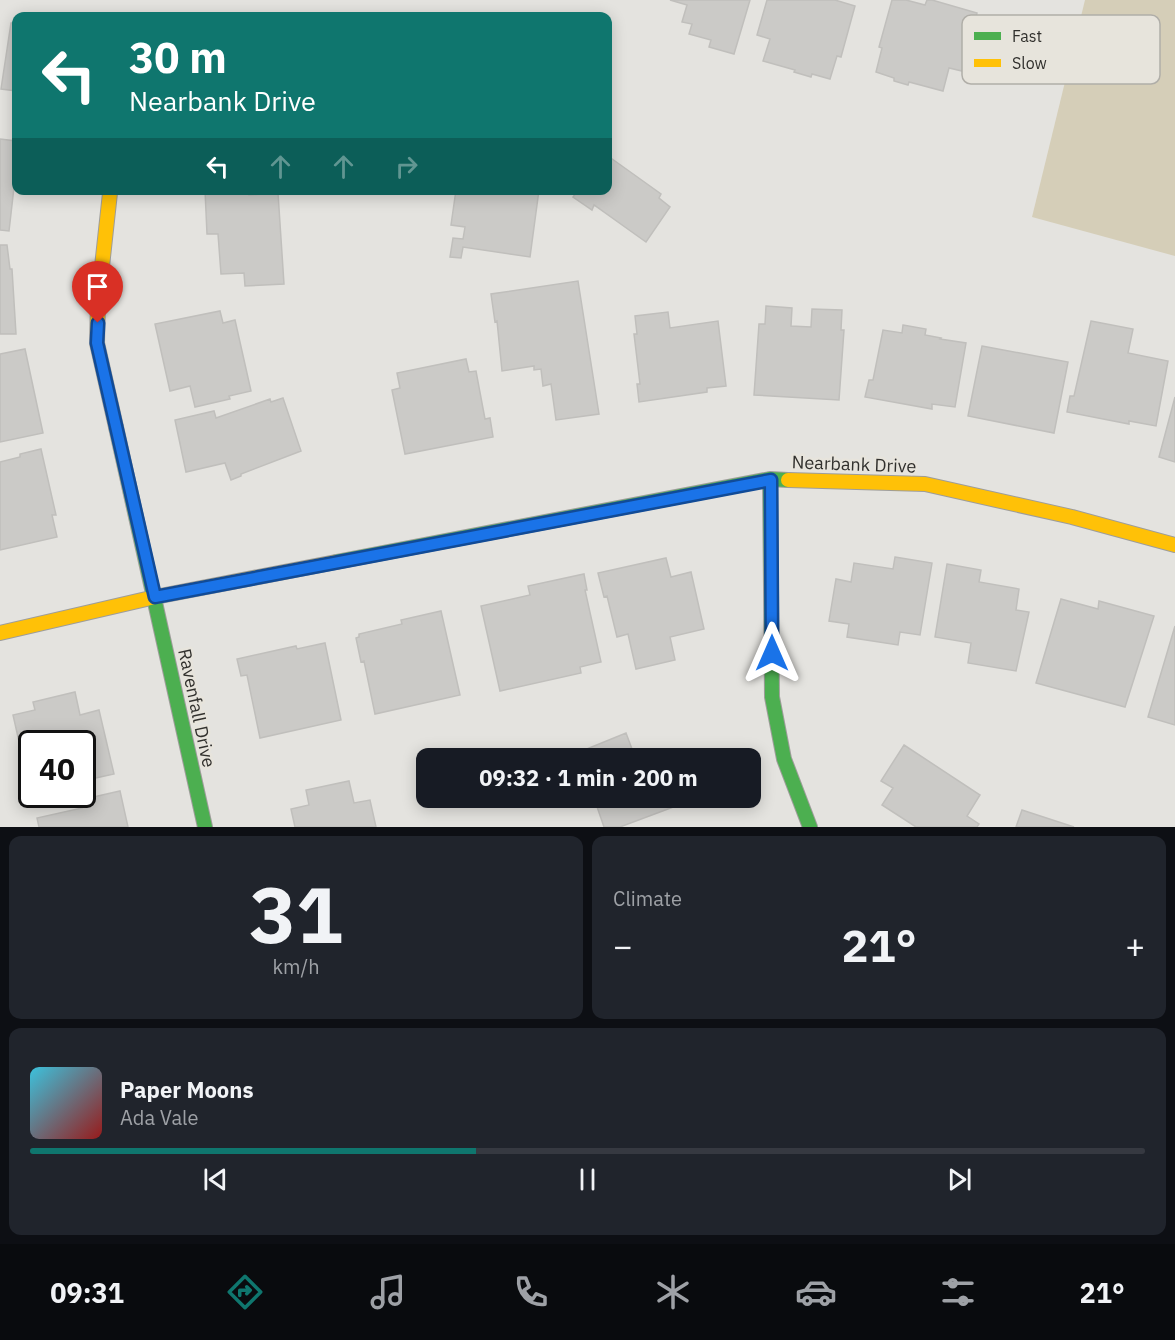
<!DOCTYPE html>
<html lang="en">
<head>
<meta charset="utf-8">
<style>
  :root { --surface:#171b24; --page:#20242c; --text:#f1f3f6; --muted:#9ea1a6; --line:#363941; --accent:#0f766e }
  body { margin:0; font-family:"IBM Plex Sans",sans-serif; background:var(--page); color:var(--text); height:100vh; display:flex; flex-direction:column; font-size:22px; white-space:nowrap }
  * { box-sizing:border-box; margin:0 }
  p { font-size:20px; color:var(--muted) }
  .icon { flex:none; width:33px; height:33px; fill:none; stroke:currentColor; stroke-width:2; stroke-linecap:round; stroke-linejoin:round }
  .map { position:relative; height:827px; overflow:hidden }
  .details { display:flex; flex-direction:column; gap:9px; padding:9px; background:#0d0f14; flex:1 }
  .details>* { flex:none }
  .guide { position:absolute; left:12px; top:12px; width:600px; height:183px; border-radius:12px; box-shadow:0 3px 15px #0003; background:#0f766e; color:#fff; overflow:hidden }
  .speed { position:absolute; left:18px; top:730px; display:flex; gap:12px; font-size:30px; font-weight:700; text-align:center }
  .speed>* { display:grid; place-content:center; width:78px; height:78px; border-radius:50%; background:var(--surface); box-shadow:0 3px 15px #0003; line-height:1 }
  .speed .limit { border:3px solid #111; border-radius:9px; background:#fff; color:#111 }
  .pin { position:absolute; display:grid; place-items:center; width:51px; height:51px; color:#fff; margin:-62px -26px; border-radius:50% 50% 50% 0; rotate:-45deg; box-shadow:0 0 6px #0007 }
  .pin .icon { rotate:45deg }
  .me { position:absolute; width:66px; margin:-33px; rotate:0deg; stroke-linejoin:round; filter:drop-shadow(0 0 4px #0008) }
  .turn { display:flex; align-items:center; gap:21px; height:126px; padding:0 18px; font-size:27px }
  .turn .icon { width:78px; height:78px; stroke-width:2.5 }
  .turn b { display:block; font-size:42px; line-height:51px }
  .lanes { display:flex; align-items:center; height:57px; padding:0 18px; background:#0003; justify-content:center; gap:30px; direction:ltr }
  .lanes .off { opacity:.35 }
  .big { font-size:45px; font-weight:700; line-height:1.1 }
  .details .widget { flex:1; display:flex; flex-direction:column; justify-content:center; gap:9px; min-width:0; padding:0 21px; border-radius:12px; background:var(--page) }
  .details .dial { align-items:center; gap:0 }
  .dial b { font-size:78px; line-height:1 }
  .song { display:flex; align-items:center; gap:18px }
  .cover { width:72px; height:72px; border-radius:9px; background:linear-gradient(135deg,hsl(190 70% 55%),hsl(0 70% 35%)) }
  .played { height:6px; border-radius:3px; background:linear-gradient(90deg,var(--accent) 40%,var(--line) 40%) }
  .keys { display:flex; justify-content:space-around; direction:ltr }
  .heat { display:flex; justify-content:space-between; align-items:center; font-size:33px; direction:ltr }
  .details .tiles { flex:1; display:grid; gap:9px; grid-template-columns:1fr 1fr }
  .widget:last-child { grid-column:span 2 }
  .trip { position:absolute; left:416px; top:748px; width:345px; height:60px; border-radius:12px; background:var(--surface); box-shadow:0 3px 15px #0003; font-weight:700; line-height:60px; text-align:center }
  .tabs { display:flex; height:96px; justify-content:space-around; align-items:center; background:#090b0e; color:var(--muted) }
  .tabs .icon { width:42px; height:42px }
  .tabs .active { color:var(--accent) }
  .tabs b { font-size:27px; color:var(--text) }
  .map>svg:first-child { display:block }
</style>
</head>
<body>
<div class="map">
<svg width="1175" height="827" viewBox="0 0 1175 827">
  <rect width="100%" height="100%" fill="#e4e3df"/>
  <path fill="#d5ceb8" d="M1085,0H1175V256L1032,217Z"/>
  <path fill="#cbcac7" stroke="#c0bfbc" stroke-width="1.5" d="M670,0H750L734,54L709,47L711,40L689,34L692,24L682,22L687,5Z
    M767,0H835L855,6L841,57L837,56L830,79L812,74L811,77L794,72L795,70L763,61L770,39L757,35Z
    M892,0H906L925,5L927,0H932L977,13L962,71L949,68L943,91L909,82L908,85L894,81V78L876,72L882,48L879,47Z
    M11,23H16V91L1,89Z
    M0,139L16,141L15,164H16V170L9,231L0,230Z
    M608,156L661,194L659,198L670,207L646,242L594,205L592,210L573,197L578,190H608Z
    M205,190H249V195L278,193L284,284L245,286L244,273L221,274L218,234H207Z
    M456,190H539L530,257L463,247L461,258L450,257L453,238L463,239L465,227L451,225Z
    M0,245H7L10,269H12L16,334H0Z
    M578,281L599,414L556,420L551,384L543,386L541,369L534,370V366L502,371L497,321L495,322L491,294Z
    M766,306L792,308L791,326L811,327L812,309L842,310L841,330H844L839,400L754,395L759,324H765Z
    M220,311L223,323L235,320L251,391L229,396L230,399L195,407L190,386L170,391L155,324Z
    M668,312L670,328L718,321L726,386L707,388V392L639,402L637,384H640L634,334H637L635,316Z
    M1091,321L1133,329L1128,353L1168,361L1156,426L1129,421V424L1067,412L1070,396H1074Z
    M903,325L926,329L925,335L941,338L940,339L966,343L955,407L932,404V409L865,397L869,380H873L883,330L902,333Z
    M982,346L1068,362L1054,433L968,416Z
    M25,349L43,433L0,442V354Z
    M466,359L469,372L476,371L485,419L490,418L493,437L405,454L392,390L400,388L397,373Z
    M1175,397V462L1159,457Z
    M283,398L301,451L241,474V476L231,480L225,463L186,472L175,420L214,411L216,418L270,399L271,402Z
    M41,449L56,515H52L57,537L0,550V462L20,457V454Z
    M895,557L932,563L920,635L900,632L898,645L847,637L849,624L829,621L836,579L851,582L854,563L893,569Z
    M666,558L671,577L691,572L704,629L670,637L675,660L636,669L628,634L617,637L607,596L604,597L598,573Z
    M947,564L981,570L979,582L1019,589L1016,610L1029,612L1016,671L968,663L971,643L935,637Z
    M584,574L587,590H585L601,662L580,667L581,673L500,691L481,606L530,595L528,586Z
    M1061,599L1098,609L1099,601L1154,616L1125,707L1036,683Z
    M441,611L460,695L375,714L364,661L361,662L356,638L359,637V634L402,624L401,620Z
    M1175,626V725L1148,717Z
    M325,643L341,720L260,738L247,675L241,676L237,659L296,646L297,649Z
    M75,692L80,715L99,710L114,774L82,781V744H32V780L28,781L13,715L35,710L33,702Z
    M626,733L635,757L643,754L645,759H579L577,753Z
    M904,745L980,795L967,816L979,824L977,827H916L882,805L893,788L881,781Z
    M349,781L354,803L370,800L376,827H295L291,809L309,805L306,790Z
    M120,791L128,827H39L37,818L82,808L80,800Z
    M594,798H707L693,803L692,800L620,827H604Z
    M1022,810L1074,827H1016Z"/>
  <g fill="none" stroke-linecap="round" stroke-linejoin="round">
    <defs>
      <path id="fast" d="M116,427L205,827
        M770,479L772,697L784,759L810,827
        M336,562L770,479L788,480"/>
      <path id="slow" d="M110,193L98,303L97,343L116,427
        M788,480L925,484L1072,517L1175,545
        M0,633L155,597L336,562"/>
    </defs>
    <use href="#fast" stroke="#9e9d9a" stroke-width="16"/>
    <use href="#slow" stroke="#9e9d9a" stroke-width="16"/>
    <use href="#fast" stroke="#4caf50" stroke-width="14"/>
    <use href="#slow" stroke="#ffc107" stroke-width="14"/>
  </g>
  <g fill="none" stroke-linecap="round" stroke-linejoin="round">
    <defs>
      <path id="route" d="M98,323L97,343L155,597L771,480L772,653"/>
    </defs>
    <use href="#route" stroke="#114b97" stroke-width="15"/>
    <use href="#route" stroke="#1a73e8" stroke-width="10"/>
  </g>
  <g text-anchor="middle" dominant-baseline="central" stroke-width="5" stroke-linejoin="round" paint-order="stroke">
    <g font-size="18" fill="#31302d" stroke="#e7e4dc">
      <text transform="translate(854 464) rotate(2)">Nearbank Drive</text>
      <text transform="translate(197 708) rotate(78)">Ravenfall Drive</text>
    </g>
  </g>
  <rect x="962" y="15" width="198" height="69" rx="9" fill="#e7e4dc" stroke="#b0aea8" stroke-width="1.5"/>
  <rect x="974" y="32" width="27" height="8" fill="#4caf50"/>
  <rect x="974" y="59" width="27" height="8" fill="#ffc107"/>
  <g font-size="16" fill="#31302d">
    <text x="1012" y="42">Fast</text>
    <text x="1012" y="69">Slow</text>
  </g>
</svg>
<div class="speed"><div class="limit">40</div></div>
<div class="pin" style="left:98px;top:323px;background:#d93025"><svg class="icon" aria-label="arrive" viewBox="0 0 24 24"><path d="M6 21V4h12l-3 4 3 4H6"/></svg></div>
<svg class="me" style="left:772px;top:653px" viewBox="-20 -20 40 40"><path d="M0-17L14 15 0 8-14 15z" fill="#1a73e8" stroke="#fff" stroke-width="4"/></svg>
<div class="trip">09:32 · 1 min · 200 m</div>
<div class="guide">
<div class="turn"><svg class="icon" aria-label="left" viewBox="0 0 24 24"><path d="M17 20v-9H6M10 6l-5 5 5 5"/></svg><div><b>30 m</b>Nearbank Drive</div></div>
<div class="lanes"><svg class="icon" aria-label="left" viewBox="0 0 24 24"><path d="M17 20v-9H6M10 6l-5 5 5 5"/></svg><svg class="icon off" aria-label="ahead" viewBox="0 0 24 24"><path d="M12 20V5M6 11l6-6 6 6"/></svg><svg class="icon off" aria-label="ahead" viewBox="0 0 24 24"><path d="M12 20V5M6 11l6-6 6 6"/></svg><svg class="icon off" aria-label="right" viewBox="0 0 24 24"><path d="M7 20v-9h11M14 6l5 5-5 5"/></svg></div>
</div>
</div>
<section class="details">
<div class="tiles">
<div class="widget dial"><b>31</b><p>km/h</p></div>
<div class="widget"><p>Climate</p>
<div class="heat"><a>−</a><b class="big">21°</b><a>+</a></div>
</div>
<div class="widget">
<div class="song"><i class="cover"></i><div><b>Paper Moons</b><p>Ada Vale</p></div></div>
<div class="played"></div>
<div class="keys"><svg class="icon" aria-label="previous" viewBox="0 0 24 24"><path d="M18 5L8 12l10 7zM5 5v14"/></svg><svg class="icon" aria-label="pause" viewBox="0 0 24 24"><path d="M8 5v14M16 5v14"/></svg><svg class="icon" aria-label="next" viewBox="0 0 24 24"><path d="M6 5l10 7-10 7zM19 5v14"/></svg></div>
</div>
</div>
</section>
<nav class="tabs">
<b>09:31</b>
<svg class="icon active" aria-label="directions" viewBox="0 0 24 24"><path d="M12 3l9 9-9 9-9-9zM9 14v-3h6M13 9l2 2-2 2"/></svg>
<svg class="icon" aria-label="music" viewBox="0 0 24 24"><path d="M9 18V5l10-2v13"/><circle cx="6" cy="18" r="3"/><circle cx="16" cy="16" r="3"/></svg>
<svg class="icon" aria-label="phone" viewBox="0 0 24 24"><path d="M5 4h4l2 5-3 2q2 4 5 5l2-3 5 2v4C11 20 4 13 5 4z"/></svg>
<svg class="icon" aria-label="climate" viewBox="0 0 24 24"><path d="M12 3v18M4 7l16 10M4 17L20 7"/></svg>
<svg class="icon" aria-label="car" viewBox="0 0 24 24"><path d="M5 17H2v-5l4-1 3-4h7l3 4 3 1v5h-3M9 17h6M6 11h13"/><circle cx="7" cy="17" r="2"/><circle cx="17" cy="17" r="2"/></svg>
<svg class="icon" aria-label="filters" viewBox="0 0 24 24"><path d="M4 7h16M4 17h16"/><circle cx="9" cy="7" r="2"/><circle cx="15" cy="17" r="2"/></svg>
<b>21°</b>
</nav>
</body>
</html>
